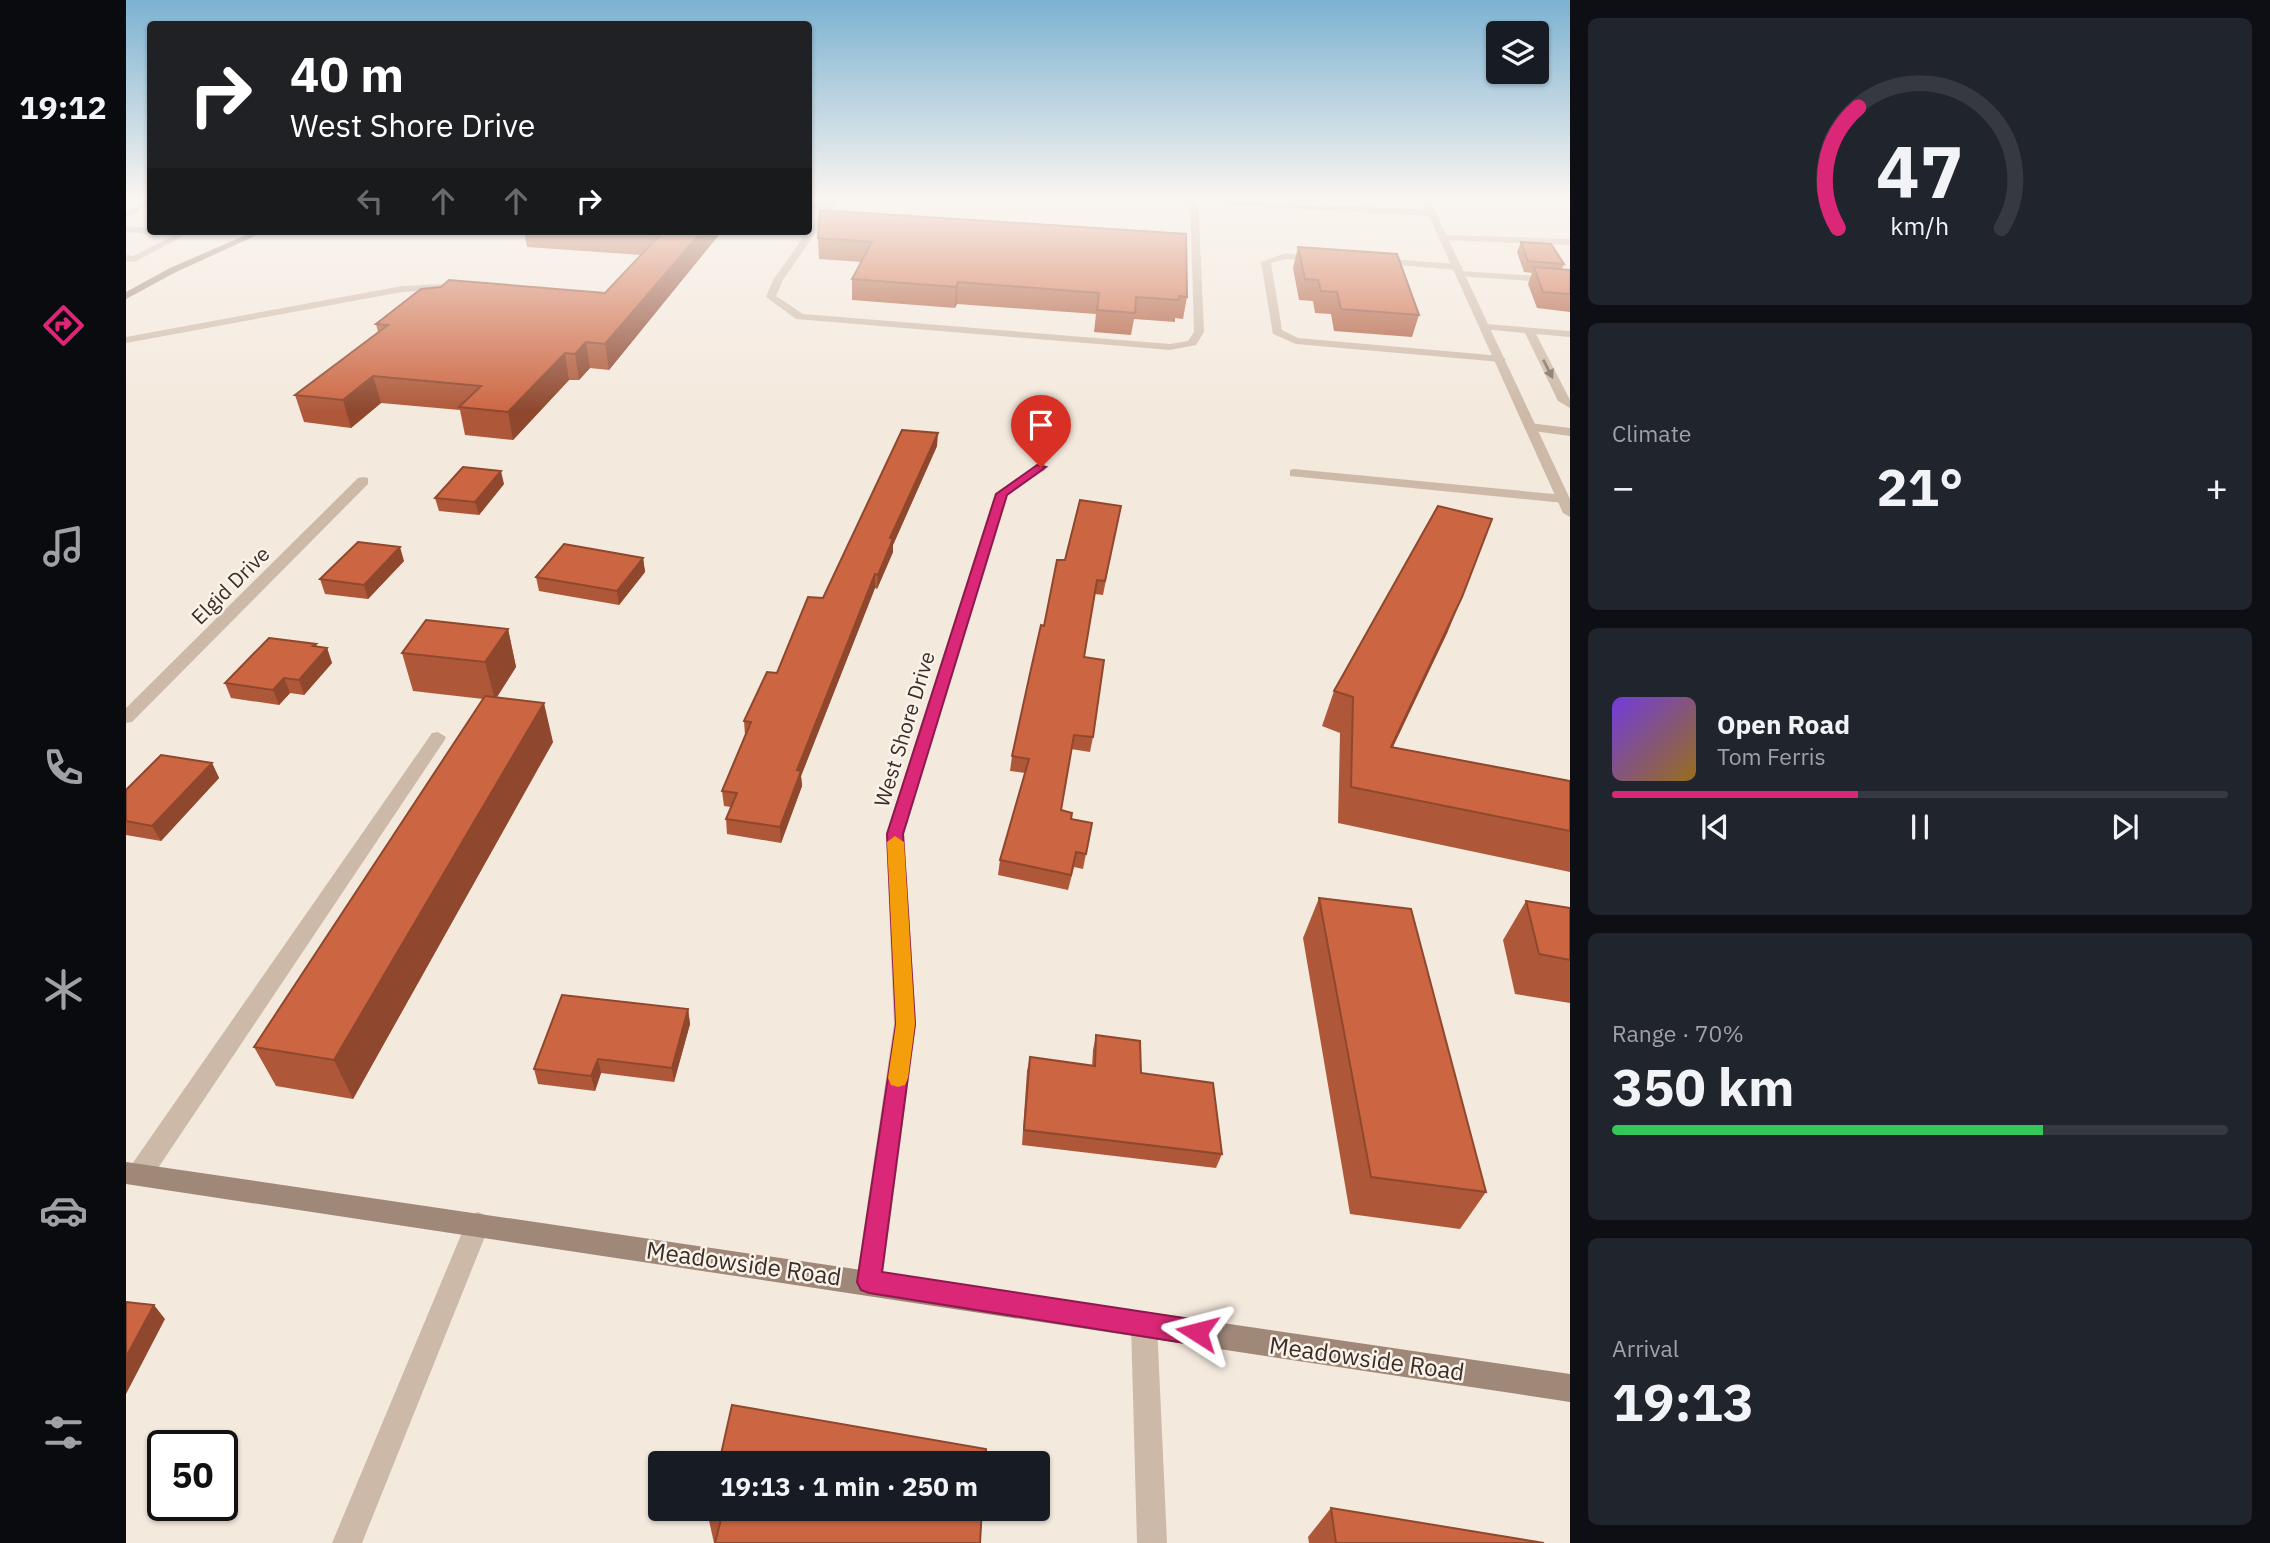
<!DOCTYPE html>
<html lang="en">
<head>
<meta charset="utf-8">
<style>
  :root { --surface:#171b24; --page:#20242c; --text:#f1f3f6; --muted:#9ea1a6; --line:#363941; --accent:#db2777 }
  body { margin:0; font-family:"IBM Plex Sans",sans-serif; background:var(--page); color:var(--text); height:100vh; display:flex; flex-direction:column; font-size:26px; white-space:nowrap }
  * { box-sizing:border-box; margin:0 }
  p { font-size:23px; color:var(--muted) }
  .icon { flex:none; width:38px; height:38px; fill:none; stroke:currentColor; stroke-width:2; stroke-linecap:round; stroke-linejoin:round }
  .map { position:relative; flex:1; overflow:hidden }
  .sheet { display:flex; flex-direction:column; gap:18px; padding:18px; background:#0d0f14; width:700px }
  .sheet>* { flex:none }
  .guide { position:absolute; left:21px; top:21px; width:665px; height:214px; border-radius:7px; box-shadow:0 2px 5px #0004; background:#202124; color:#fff; overflow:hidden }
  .fabs { position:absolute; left:1360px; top:21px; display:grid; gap:14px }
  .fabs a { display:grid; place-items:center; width:63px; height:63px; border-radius:7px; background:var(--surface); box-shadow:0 2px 5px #0004; font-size:35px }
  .speed { position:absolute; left:21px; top:1430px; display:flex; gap:14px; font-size:35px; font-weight:700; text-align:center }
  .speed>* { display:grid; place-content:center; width:91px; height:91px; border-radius:50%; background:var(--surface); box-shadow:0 2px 5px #0004; line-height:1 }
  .speed .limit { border:4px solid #111; border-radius:10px; background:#fff; color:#111 }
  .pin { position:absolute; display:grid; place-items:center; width:60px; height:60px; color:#fff; margin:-72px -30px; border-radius:50% 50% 50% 0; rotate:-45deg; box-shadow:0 0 7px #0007 }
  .pin .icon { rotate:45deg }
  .me { position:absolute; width:77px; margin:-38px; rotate:279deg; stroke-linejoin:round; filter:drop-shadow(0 0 5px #0008) }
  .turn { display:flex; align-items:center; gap:24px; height:147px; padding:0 28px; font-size:32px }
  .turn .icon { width:91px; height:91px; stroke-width:2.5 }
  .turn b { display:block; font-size:49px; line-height:60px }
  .lanes { display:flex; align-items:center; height:66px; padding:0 28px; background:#0003; justify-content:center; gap:35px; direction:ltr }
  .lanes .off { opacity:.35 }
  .big { font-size:52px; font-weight:700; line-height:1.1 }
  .sheet .tile { flex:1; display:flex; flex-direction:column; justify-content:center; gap:10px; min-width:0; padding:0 24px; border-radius:10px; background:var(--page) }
  .sheet .dial { align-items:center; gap:0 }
  .dial svg { height:182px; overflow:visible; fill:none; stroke:var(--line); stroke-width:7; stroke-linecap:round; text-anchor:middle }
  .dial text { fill:var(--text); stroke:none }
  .song { display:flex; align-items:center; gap:21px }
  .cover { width:84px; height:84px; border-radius:10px; background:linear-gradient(135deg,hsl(260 70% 55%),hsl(40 70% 35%)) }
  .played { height:7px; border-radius:4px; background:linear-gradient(90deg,var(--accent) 40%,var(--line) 40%) }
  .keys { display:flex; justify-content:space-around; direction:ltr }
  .heat { display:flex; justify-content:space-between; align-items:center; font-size:38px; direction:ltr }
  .charge { height:10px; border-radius:5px; background:linear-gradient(90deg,#34c759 70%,var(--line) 0) }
  .trip { position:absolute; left:522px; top:1451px; width:402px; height:70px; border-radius:7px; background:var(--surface); box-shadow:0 2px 5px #0004; font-weight:700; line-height:70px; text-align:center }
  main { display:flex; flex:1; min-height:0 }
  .tabs { display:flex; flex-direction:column; width:126px; justify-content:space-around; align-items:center; background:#090b0e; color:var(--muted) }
  .tabs .icon { width:49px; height:49px }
  .tabs .selected { color:var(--accent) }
  .tabs b { font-size:32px; color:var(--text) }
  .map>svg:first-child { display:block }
</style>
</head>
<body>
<main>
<nav class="tabs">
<b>19:12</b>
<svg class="icon selected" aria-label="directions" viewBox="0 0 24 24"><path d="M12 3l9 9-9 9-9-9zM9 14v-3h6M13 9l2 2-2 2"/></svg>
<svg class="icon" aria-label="music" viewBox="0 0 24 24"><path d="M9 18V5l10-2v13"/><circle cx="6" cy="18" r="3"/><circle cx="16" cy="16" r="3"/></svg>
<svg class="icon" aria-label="phone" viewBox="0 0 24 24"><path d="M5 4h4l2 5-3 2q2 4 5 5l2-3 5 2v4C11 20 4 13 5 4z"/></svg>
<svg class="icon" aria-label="climate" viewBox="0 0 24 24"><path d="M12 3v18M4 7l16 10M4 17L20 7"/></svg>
<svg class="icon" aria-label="car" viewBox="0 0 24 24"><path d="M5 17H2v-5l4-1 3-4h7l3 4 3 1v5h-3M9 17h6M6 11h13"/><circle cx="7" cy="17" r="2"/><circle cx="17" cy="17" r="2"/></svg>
<svg class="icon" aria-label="filters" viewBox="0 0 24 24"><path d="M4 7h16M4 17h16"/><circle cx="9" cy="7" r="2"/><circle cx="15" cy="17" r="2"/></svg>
</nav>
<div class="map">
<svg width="1444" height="1543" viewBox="0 0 1444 1543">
  <rect width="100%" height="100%" fill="#f4e9dd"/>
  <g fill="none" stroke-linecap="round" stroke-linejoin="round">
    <path fill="#cdb9a8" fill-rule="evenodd" d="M707,196H715L657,280L650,296L677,314L1044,344L1062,341L1068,332L1064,196H1072L1078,332L1070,345L1044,350L670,319L640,297L647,280L698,208H682V203H702Z
      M1313,196H1367L1404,200L1400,202Z
      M1105,201L1307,210L1311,213L1307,216L1102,205Z
      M0,226L24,228V231H57L61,234L8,262L0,261V255L7,256L47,236L0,232Z
      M1318,235L1444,239V245L1315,240Z
      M1160,253L1197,258L1192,261L1160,259L1145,263L1156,330L1172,338L1375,356L1380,359L1375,362L1170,344L1147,334L1135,262Z
      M1251,258L1332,264L1337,267L1332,270L1248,263L1246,261Z
      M1335,271L1444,278V284L1332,276L1330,274Z
      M1360,324L1444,331V337L1410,334L1444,400V408L1432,401L1399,333L1356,329L1355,327Z
      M1404,423L1444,428V436L1400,430L1398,427Z
      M1168,469L1438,495L1444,500L1438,503L1164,476V470Z
      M312,732L320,737L318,741L22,1183L13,1186L4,1183L1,1175L4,1167L306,733Z
      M352,1212L361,1216L364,1224L236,1543H206L343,1216Z
      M1018,1311L1027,1315L1031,1324L1041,1543H1011L1005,1324L1009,1315Z"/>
    <path fill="#cdb9a8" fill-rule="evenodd" d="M1294,196H1302L1444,499V517L1437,513Z
      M24,200V205L0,217V211Z
      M338,283L343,286L341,288L276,292L0,343V337L276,286Z
      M915,463L919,464V470L881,495L778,834L790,1024L756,1282L752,1291L743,1295L734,1291L730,1282L768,1024L760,834L869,493Z
      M237,477L242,478V484L6,722L0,723V708L232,478Z"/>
    <path fill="#a08879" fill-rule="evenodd" d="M129,231H140L50,272L0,299V292L44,268Z
      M0,1162L1444,1374V1402L0,1184Z"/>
  </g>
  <path fill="#af5839" d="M1124,196H1193L1192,202L1125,199Z
    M694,210L1061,297L1057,319L1049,318V322L1008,319L1005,335L968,332L970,314L831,304L829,308L726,300V279L736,262L693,259L692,238Z
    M398,231H596L483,370L464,368L453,380H443L387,440L339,435L334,410L255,403L225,428L178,422L169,395L252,332L250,324L479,293L515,255L401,247Z
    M1395,242L1438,264L1436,269L1444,270V312L1411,308L1402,284L1406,273L1398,272L1391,252Z
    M1172,247L1293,315L1286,337L1208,331L1205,314L1189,313L1187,301L1173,300L1167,268Z
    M811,446L767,545V552L751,589L749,588L675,776L676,786L655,843L601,834L600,819L605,807L598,806L596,791L619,735L618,721L651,673L697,598Z
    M378,484L353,515L313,511L309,498Z
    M992,519L977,595L969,594L958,657L967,737L964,752L945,749L935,810L945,819L966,823L957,869L948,867L942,890L872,875L874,860L899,773L884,771L886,756L918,626L939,560Z
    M517,558L519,572L493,605L413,591L410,577Z
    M278,561L242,599L199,594L194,579Z
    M382,629L390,667L371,697L427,742L227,1099L150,1086L128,1047L357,699L287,691L276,653Z
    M1322,631L1267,747L1444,781V872L1212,823L1214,733L1196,726L1208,691Z
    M191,647L201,648L206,663L178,695L164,693L153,705L105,698L99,683Z
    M86,763L93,778L35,841L0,835V790Z
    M1193,898L1360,1192L1334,1229L1224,1214L1177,938Z
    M1400,901L1444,908V1003L1389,994L1377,940Z
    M562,1009L564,1024L548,1082L475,1073L469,1091L412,1084L408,1069Z
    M970,1035L1015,1073L1096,1154L1090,1168L896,1145L901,1071L904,1057L966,1066L967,1050Z
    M1205,1508L1418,1543H1183L1182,1537Z
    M582,1516L854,1543H588Z"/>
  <path fill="#8f472e" d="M576,231H596L483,370L479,344Z
    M832,282L831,304L829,308L830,287Z
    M460,342L464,368L453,380L449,354Z
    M439,353L443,380L387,440L382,412Z
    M247,376L255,403L225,428L217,400Z
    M812,433L811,446L767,545V552L751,589L752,575L764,538Z
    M375,471L378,484L353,515L349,502Z
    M274,547L278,561L242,599L238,585Z
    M517,558L519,572L493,605L491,591Z
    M749,574V588L675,776L676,786L655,843L654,827L671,770Z
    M1336,597L1322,631L1250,782L1265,747Z
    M382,629L390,667L369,700L359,662Z
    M190,644L194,656L201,648L206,663L178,695L173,680L187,646Z
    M158,678L164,693L153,705L147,690Z
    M418,703L427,742L227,1099L208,1060Z
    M86,763L93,778L35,841L26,826Z
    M562,1009L564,1024L548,1082L546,1068Z
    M472,1059L475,1073L469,1091L465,1076Z
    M28,1305L39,1319L0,1394V1357Z"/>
  <path fill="#cc6642" stroke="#8f472e" stroke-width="2" d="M694,210L1060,234L1061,297L1053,296V300L1010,297L1009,313L971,310L973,293L832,282L830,287L726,279L746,242L692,238Z
    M495,231H576L479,344L460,342L449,354L439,353L382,412L333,407L355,386L247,376L217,400L169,395L262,325L250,324L295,289L315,287L323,280L479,293L535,234Z
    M1395,242L1425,244L1438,264L1402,261Z
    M1172,247L1271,254L1293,315L1215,309L1211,292L1195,291L1192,280L1179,279Z
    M1408,267L1444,270V294L1417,292Z
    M776,430L812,433L764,538L767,539L752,575L749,574L671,770L675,771L654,827L600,819L611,793L596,791L625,722L618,721L641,672L651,673L682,597L697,598Z
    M337,467L375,471L349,502L309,498Z
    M954,500L995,506L979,581L971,580L958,657L978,660L967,737L948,735L935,810L946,813L945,819L966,823L960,854L950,852L945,875L874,860L903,759L886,756L905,669L915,625L918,626L931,560H939Z
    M1312,506L1366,519L1336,597L1265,747L1444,781V831L1225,787L1227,697L1208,691Z
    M232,542L274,547L238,585L194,579Z
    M438,544L517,558L491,591L410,577Z
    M300,620L382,629L359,662L276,653Z
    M143,638L190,644L187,646L201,648L173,680L158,678L147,690L99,683Z
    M359,696L418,703L208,1060L128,1047Z
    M35,755L86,763L26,826L0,821V790Z
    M1193,898L1285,909L1360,1192L1245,1177Z
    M1400,901L1444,908V960L1413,954Z
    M436,995L562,1009L546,1068L472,1059L465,1076L408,1069Z
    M970,1035L1014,1041L1015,1073L1087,1083L1096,1154L898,1130L904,1057L969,1066Z
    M0,1302L28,1305L0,1357Z
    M606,1405L860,1449L859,1463H593Z
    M584,1508H856L854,1543H589L595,1519L582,1516Z
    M1205,1508L1418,1543H1210Z"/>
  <defs><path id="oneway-solid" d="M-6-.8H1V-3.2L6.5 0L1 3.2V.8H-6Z" transform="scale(1.75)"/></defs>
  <use fill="#7c6d62" href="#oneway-solid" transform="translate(1422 369) rotate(63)"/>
  <linearGradient id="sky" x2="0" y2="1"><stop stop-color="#7cb2d2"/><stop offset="0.48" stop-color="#faf5f0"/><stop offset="1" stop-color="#faf5f0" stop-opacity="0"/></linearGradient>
  <rect width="1444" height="412" fill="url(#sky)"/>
  <path fill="#db2777" stroke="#8e194d" stroke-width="2" d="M911,465L920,467L881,495L777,834L789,1024L756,1272L1071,1320L1079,1324L1083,1332L1079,1341L1071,1345L743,1293L735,1290L731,1282L770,1024L761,834L870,494Z"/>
  <path fill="#f59e0b" d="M769,836L778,842L789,1024L782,1078L779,1085L772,1087L765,1085L762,1078L770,1024L761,842Z"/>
  <g text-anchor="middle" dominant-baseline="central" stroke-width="5" stroke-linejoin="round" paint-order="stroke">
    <g font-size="21" fill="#392e28" stroke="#fbf3e9">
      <text transform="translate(104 585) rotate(-45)">Elgid Drive</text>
      <text transform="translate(778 729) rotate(-73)">West Shore Drive</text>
    </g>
    <g font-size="24" fill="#392e28" stroke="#fbf3e9">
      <text transform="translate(618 1263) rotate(8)">Meadowside Road</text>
      <text transform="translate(1241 1358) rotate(8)">Meadowside Road</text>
    </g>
  </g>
</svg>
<div class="fabs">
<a><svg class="icon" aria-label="layers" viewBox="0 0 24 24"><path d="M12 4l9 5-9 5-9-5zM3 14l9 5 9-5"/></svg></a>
</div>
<div class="speed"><div class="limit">50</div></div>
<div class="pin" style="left:915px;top:467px;background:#d93025"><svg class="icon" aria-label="arrive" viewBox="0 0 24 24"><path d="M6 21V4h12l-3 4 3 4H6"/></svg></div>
<svg class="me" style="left:1071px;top:1332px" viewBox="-20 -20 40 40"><path d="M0-17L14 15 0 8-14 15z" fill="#db2777" stroke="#fff" stroke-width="4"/></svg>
<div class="trip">19:13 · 1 min · 250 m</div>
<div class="guide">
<div class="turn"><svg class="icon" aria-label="right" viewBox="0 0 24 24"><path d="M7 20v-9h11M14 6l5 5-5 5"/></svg><div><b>40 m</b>West Shore Drive</div></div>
<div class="lanes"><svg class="icon off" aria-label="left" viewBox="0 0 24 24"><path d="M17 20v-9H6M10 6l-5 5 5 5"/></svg><svg class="icon off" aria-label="ahead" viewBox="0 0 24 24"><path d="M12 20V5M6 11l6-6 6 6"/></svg><svg class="icon off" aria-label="ahead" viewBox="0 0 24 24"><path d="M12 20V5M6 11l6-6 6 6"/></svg><svg class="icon" aria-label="right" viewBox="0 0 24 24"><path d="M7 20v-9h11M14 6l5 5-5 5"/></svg></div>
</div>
</div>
<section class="sheet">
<div class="tile dial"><svg viewBox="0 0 100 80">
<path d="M14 69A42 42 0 1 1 86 69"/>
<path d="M14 69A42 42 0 0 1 23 16" stroke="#db2777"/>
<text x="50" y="56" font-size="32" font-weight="700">47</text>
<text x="50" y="72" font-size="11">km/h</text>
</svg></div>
<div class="tile"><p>Climate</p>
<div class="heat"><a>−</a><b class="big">21°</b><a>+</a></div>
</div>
<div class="tile">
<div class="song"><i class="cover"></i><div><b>Open Road</b><p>Tom Ferris</p></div></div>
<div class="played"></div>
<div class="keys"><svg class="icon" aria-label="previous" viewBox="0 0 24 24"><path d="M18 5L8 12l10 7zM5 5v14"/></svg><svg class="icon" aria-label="pause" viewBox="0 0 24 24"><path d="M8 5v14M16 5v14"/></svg><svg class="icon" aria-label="next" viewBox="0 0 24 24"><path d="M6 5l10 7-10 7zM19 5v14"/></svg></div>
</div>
<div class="tile"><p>Range · 70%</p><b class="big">350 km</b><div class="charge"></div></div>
<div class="tile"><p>Arrival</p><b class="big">19:13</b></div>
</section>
</main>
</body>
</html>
